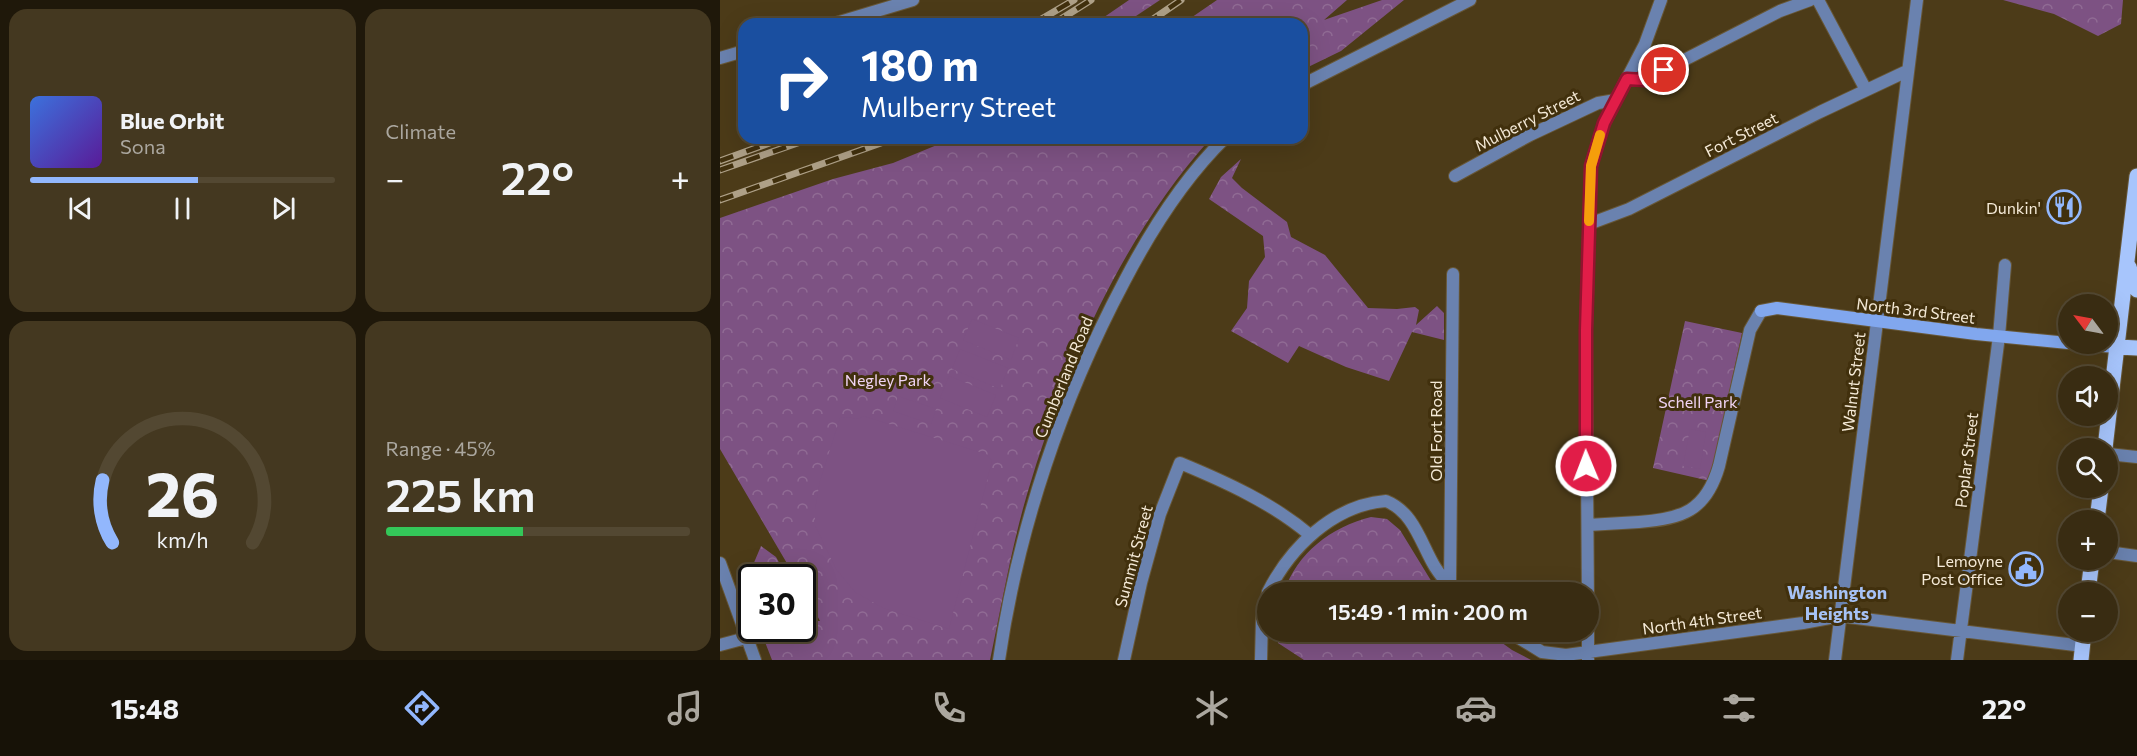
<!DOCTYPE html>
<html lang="en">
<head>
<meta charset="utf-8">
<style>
  :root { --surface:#392c12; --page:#443820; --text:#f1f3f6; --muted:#aba79f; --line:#534832; --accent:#92b7fd }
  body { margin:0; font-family:Commissioner,sans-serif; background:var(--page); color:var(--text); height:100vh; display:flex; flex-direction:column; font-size:22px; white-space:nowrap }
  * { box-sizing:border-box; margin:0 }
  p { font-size:20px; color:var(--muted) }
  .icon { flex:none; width:33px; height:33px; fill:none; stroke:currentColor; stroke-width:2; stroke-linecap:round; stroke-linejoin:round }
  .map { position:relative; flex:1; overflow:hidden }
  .side { display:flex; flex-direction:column; gap:9px; padding:9px; background:#1f180a; width:720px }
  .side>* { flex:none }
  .hud { position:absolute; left:18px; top:18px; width:570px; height:126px; border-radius:18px; box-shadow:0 6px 24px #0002,0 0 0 2px var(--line); background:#1a4fa0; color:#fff; overflow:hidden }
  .needle { width:39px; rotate:302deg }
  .buttons { position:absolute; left:1338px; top:294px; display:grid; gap:12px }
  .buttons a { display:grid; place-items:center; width:60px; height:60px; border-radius:50%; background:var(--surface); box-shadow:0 6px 24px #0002,0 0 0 2px var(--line); font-size:30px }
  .speed { position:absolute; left:18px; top:564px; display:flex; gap:12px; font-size:30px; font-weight:700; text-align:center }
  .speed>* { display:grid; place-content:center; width:78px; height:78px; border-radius:50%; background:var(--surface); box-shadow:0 6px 24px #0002,0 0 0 2px var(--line); line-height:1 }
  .speed .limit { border:3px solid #111; border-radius:9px; background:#fff; color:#111 }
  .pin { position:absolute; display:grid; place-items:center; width:51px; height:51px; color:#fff; margin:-26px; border:3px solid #fff; border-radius:50%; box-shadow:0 2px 6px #0007 }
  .me { position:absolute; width:66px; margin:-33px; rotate:359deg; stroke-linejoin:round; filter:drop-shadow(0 0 4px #0008) }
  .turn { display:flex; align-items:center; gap:21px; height:126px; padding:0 24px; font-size:27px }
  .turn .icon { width:78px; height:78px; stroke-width:2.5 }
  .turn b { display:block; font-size:42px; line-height:51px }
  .big { font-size:45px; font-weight:600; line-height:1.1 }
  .side .card { flex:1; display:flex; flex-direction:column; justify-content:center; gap:9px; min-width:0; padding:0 21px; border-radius:18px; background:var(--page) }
  .side .dial { align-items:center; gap:0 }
  .dial svg { height:156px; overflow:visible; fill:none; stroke:var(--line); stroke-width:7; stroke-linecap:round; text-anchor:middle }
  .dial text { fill:var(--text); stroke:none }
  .song { display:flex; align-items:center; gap:18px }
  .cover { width:72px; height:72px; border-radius:9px; background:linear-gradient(135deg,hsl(220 70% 55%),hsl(270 70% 35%)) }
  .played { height:6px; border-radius:3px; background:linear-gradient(90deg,var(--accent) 55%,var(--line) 55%) }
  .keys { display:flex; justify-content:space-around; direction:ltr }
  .heat { display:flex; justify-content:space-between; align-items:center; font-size:33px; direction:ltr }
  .charge { height:9px; border-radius:4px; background:linear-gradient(90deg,#34c759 45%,var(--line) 0) }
  .side .tiles { flex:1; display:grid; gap:9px; grid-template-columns:repeat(2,1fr) }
  .trip { position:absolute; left:537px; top:582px; width:342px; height:60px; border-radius:30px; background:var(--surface); box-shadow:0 6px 24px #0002,0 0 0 2px var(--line); font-weight:600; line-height:60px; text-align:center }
  .tab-bar { display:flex; height:96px; justify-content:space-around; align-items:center; background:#171207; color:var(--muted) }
  .tab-bar .icon { width:42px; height:42px }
  .tab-bar .selected { color:var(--accent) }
  .tab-bar b { font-size:27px; color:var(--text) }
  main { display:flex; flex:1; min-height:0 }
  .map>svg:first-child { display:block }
</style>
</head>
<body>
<main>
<section class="side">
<div class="tiles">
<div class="card">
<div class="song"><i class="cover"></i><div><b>Blue Orbit</b><p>Sona</p></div></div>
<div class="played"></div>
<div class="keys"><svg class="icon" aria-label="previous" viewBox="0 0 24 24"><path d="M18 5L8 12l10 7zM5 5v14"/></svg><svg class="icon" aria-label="pause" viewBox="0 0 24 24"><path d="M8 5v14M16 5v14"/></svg><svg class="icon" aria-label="next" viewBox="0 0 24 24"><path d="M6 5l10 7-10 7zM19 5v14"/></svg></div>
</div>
<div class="card"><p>Climate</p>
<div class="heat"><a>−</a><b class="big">22°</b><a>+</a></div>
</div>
<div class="card dial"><svg viewBox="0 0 100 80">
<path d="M14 69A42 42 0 1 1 86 69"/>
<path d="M14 69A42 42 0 0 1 9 37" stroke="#92b7fd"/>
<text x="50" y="56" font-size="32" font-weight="700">26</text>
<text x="50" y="72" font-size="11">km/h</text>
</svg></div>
<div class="card"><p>Range · 45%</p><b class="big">225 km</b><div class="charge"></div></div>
</div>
</section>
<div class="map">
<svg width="1417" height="660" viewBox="0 0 1417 660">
  <defs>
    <pattern id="forest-crowns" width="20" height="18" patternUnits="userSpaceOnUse" patternTransform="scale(1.5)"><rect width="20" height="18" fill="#7d5283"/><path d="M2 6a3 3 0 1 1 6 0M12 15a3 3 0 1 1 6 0" fill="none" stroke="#906b94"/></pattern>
  </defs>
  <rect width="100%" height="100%" fill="#4c3b18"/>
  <path fill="url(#forest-crowns)" d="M409,0H440L404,24H374Z
    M497,0H627L604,20L662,0H684L621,51L582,70V24H462Z
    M1283,0H1403L1401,24L1378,36L1334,14Z
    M234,138H491C405,234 350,356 312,478C293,537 283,599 270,660H52L40,629L82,628L83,605L91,621H100L83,589L82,578L75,577L0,449V218L113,179L173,163Z
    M521,159L512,178L522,188L567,222L571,237L605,255L648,308L677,309L695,307L699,310L696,325L717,306L724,313V340L692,332L669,381L626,367L579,346L568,363L511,331L527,308L529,281L545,257L543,236L489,199L501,177Z
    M965,321L1022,333L990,481L933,468Z
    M651,517L667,519L680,530L718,592H564C577,553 611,527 651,517Z
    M41,546L56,557L67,577L32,578L31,604L25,584Z
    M559,632H767L792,650L811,660H584L558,643Z"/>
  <path fill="#7d5283" d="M252,319L299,338L291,360L243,340Z
    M240,349L288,368L280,389L232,369Z
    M229,376L276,395L267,417L220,398Z
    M178,396L216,409L211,424L173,411Z
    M143,416L266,454L272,461L229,629L163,608L135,592L116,569L102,540L95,525V509L100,481L120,418L125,417L139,419Z
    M970,429L986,432L980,469L963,466Z"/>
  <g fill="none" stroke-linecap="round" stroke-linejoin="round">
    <defs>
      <path id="street" d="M1098,0L1146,90
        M113,24L193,0
        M0,58L24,51
        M907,79L925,80L1060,11L1090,0
        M582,85L750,0
        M735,176L810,135L878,103L896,100
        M869,224L909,209L1100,112L1187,71
        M1388,454L1417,457
        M868,525C885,524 902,523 919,522C962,519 986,511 999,466L1030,330L1041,311
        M1388,552L1417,556
        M0,563L35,660
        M730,587L733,274
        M548,592C570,548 613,505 666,501C694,512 701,544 715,567C720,575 726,582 732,589
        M868,606L866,330L871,166L884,123L925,44L941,0
        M789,632L822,652L846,655L1083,623L1120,616L1363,646
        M0,645L26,638
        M279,660C298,529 342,399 404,282C431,230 463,179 505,138
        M404,660L421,583L440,514L460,463C506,482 552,503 590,535
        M541,660L542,618L548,593
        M868,660V632
        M1115,660L1197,0
        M1237,660L1279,336L1285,265"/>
      <path id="secondary" d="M1041,311L1057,308L1256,334L1348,343
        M1353,344L1398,347"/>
      <path id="primary" d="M1409,267L1417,290
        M1398,347L1417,348
        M1385,448L1417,176
        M1377,520L1381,488
        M1368,592L1372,560
        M1361,660L1364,632"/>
    </defs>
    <use href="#street" stroke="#675737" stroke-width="14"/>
    <use href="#secondary" stroke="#675737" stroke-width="14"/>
    <use href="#primary" stroke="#675737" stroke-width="17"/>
    <use href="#street" stroke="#6a82af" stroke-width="12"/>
    <use href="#secondary" stroke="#81a7ee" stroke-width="12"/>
    <use href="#primary" stroke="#a7c5fc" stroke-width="15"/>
    <defs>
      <path id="rail" d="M313,24L354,0
        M333,24L371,0
        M426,24L461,0
        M0,161L63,138
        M0,170L92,138
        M0,200L175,138"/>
    </defs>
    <use href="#rail" stroke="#aea087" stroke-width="7"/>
    <use href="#rail" stroke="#41300d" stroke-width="4.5" stroke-dasharray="14" stroke-linecap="butt"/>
  </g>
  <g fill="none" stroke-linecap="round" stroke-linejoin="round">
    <defs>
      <path id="route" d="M866,466V330L871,166L884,123L907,79L925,80L944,70"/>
    </defs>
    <use href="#route" stroke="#92132f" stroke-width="15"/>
    <use href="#route" stroke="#e11d48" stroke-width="10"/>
    <path stroke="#f59e0b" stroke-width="10" d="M869,221L871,166L880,135"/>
  </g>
  <defs>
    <symbol id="restaurant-ring" viewBox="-11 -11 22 22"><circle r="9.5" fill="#41300d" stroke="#92b7fd" stroke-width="1.5"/><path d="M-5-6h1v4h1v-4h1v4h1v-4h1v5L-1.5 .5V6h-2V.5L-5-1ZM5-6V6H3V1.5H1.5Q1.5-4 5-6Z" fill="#92b7fd"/></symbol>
    <symbol id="civic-ring" viewBox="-11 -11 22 22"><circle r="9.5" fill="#41300d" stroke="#92b7fd" stroke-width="1.5"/><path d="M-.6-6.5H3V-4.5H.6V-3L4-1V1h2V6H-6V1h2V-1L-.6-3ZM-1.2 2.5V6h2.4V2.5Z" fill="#92b7fd"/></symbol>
  </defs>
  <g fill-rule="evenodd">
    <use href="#restaurant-ring" x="1325" y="188" width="38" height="38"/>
    <use href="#civic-ring" x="1287" y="550" width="38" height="38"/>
  </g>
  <g text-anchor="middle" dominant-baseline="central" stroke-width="6" stroke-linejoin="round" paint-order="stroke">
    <g font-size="16" fill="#f5ead7" stroke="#41300d">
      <text transform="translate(807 120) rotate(-27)">Mulberry Street</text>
      <text transform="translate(1021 134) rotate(-27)">Fort Street</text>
      <text transform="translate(1196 310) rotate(7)">North 3rd Street</text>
      <text transform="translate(343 377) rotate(-68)">Cumberland Road</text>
      <text transform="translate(1133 382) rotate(-83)">Walnut Street</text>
      <text transform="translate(715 431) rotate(-90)">Old Fort Road</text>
      <text transform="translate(1246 460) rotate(-83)">Poplar Street</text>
      <text transform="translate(413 556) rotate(-75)">Summit Street</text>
      <text transform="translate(982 620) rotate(-8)">North 4th Street</text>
    </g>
    <g font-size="16" fill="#f5ead7" stroke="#41300d" text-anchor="end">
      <text x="1321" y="207">Dunkin'</text>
      <text x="1283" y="560">Lemoyne<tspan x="1283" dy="18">Post Office</tspan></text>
    </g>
    <g font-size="16" fill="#f1d4f5" stroke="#41300d">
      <text x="168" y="379">Negley Park</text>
      <text x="978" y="401">Schell Park</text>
    </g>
    <g font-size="18" font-weight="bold" fill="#a6c2f6" stroke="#41300d">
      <text x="1117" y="592">Washington<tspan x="1117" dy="21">Heights</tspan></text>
    </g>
  </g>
</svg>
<div class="buttons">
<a><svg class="needle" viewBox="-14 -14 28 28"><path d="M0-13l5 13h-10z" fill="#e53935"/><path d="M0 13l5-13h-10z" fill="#aba79f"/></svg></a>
<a><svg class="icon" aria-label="sound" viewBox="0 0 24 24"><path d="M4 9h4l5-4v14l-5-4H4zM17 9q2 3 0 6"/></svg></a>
<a><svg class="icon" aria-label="search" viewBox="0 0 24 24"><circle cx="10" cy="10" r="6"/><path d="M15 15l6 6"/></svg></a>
<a>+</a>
<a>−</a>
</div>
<div class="speed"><div class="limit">30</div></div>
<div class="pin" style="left:944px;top:70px;background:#d93025"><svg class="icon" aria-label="arrive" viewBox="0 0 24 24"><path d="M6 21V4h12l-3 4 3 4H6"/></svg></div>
<svg class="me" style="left:866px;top:466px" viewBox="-20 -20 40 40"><circle r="17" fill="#e11d48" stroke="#fff" stroke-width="3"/><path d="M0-11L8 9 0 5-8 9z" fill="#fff"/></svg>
<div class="trip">15:49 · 1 min · 200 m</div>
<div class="hud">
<div class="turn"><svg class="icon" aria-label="right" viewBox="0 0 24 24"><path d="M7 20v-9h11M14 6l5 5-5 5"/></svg><div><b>180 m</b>Mulberry Street</div></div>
</div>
</div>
</main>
<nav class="tab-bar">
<b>15:48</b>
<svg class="icon selected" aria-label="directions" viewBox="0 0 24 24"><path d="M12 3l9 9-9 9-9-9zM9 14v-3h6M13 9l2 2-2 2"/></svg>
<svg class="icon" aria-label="music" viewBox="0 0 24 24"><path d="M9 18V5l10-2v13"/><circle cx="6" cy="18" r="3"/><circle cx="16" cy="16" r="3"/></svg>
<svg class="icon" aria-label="phone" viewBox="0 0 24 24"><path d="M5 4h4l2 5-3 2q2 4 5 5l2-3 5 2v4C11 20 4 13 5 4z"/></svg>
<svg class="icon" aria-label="climate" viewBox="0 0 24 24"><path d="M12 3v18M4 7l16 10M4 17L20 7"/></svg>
<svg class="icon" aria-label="car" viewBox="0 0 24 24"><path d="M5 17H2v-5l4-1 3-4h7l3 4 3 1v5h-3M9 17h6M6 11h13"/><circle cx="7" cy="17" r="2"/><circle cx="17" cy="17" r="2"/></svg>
<svg class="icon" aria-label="filters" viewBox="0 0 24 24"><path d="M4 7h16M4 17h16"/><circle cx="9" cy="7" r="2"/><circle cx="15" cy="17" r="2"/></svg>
<b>22°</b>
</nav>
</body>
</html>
